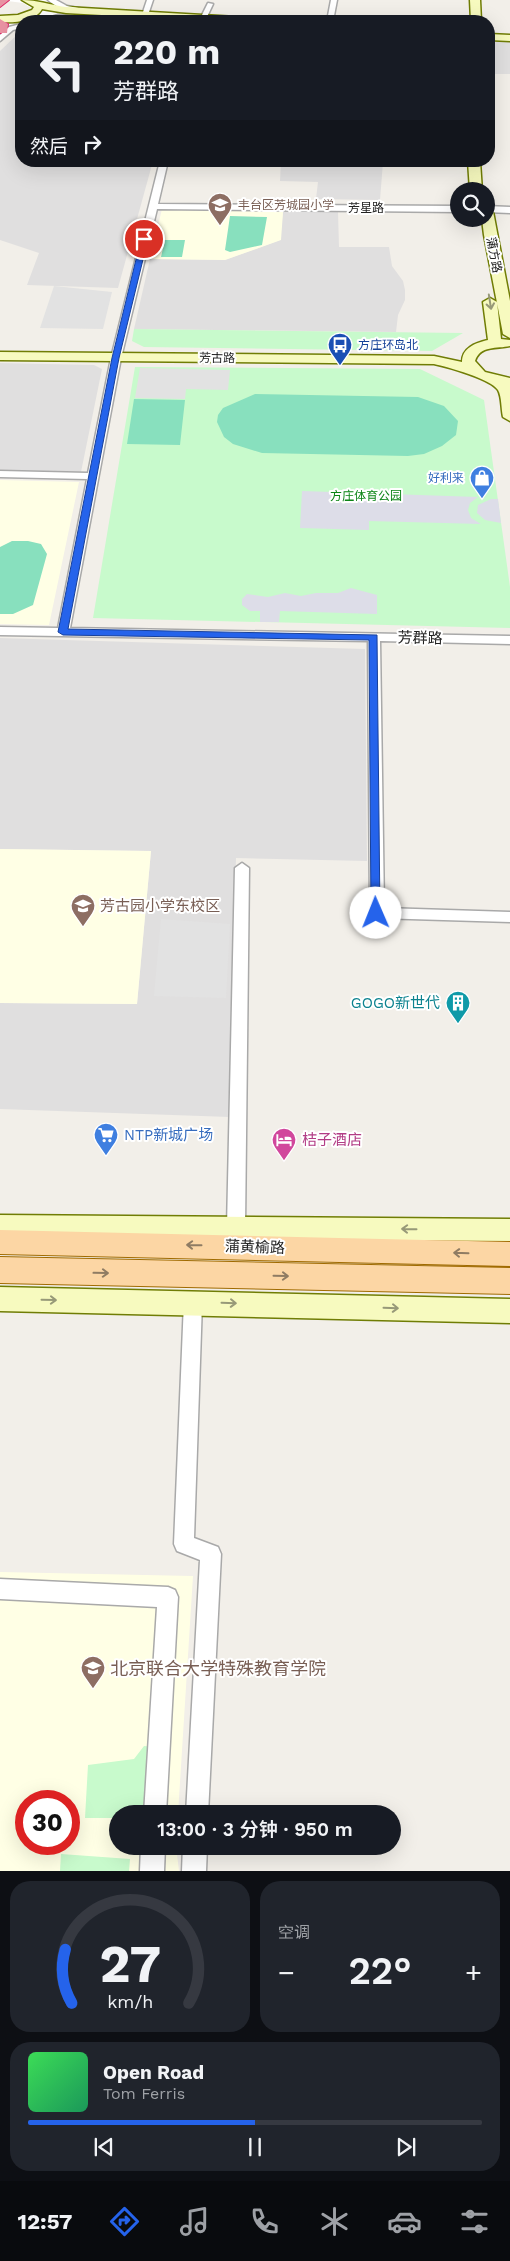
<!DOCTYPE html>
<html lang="zh">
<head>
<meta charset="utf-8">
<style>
  :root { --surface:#171b24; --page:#20242c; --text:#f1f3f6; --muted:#9ea1a6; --line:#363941; --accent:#2563eb }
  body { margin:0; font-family:"Work Sans","Noto Sans SC",sans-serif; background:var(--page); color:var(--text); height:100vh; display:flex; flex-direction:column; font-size:19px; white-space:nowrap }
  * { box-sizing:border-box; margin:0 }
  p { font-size:16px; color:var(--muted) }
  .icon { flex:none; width:28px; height:28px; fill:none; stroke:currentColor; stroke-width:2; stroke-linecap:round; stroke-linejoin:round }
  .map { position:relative; height:1871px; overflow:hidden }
  .sheet { display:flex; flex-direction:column; gap:10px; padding:10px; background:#0d0f14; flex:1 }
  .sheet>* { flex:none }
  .hud { position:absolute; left:15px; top:15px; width:480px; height:152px; border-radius:20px; box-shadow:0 5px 20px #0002; background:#171b24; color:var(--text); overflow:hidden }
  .controls { position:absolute; left:450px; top:182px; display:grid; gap:10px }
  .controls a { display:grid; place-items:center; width:45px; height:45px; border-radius:50%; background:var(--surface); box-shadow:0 5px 20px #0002; font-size:25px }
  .speed { position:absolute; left:15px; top:1790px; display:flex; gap:10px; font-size:25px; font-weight:700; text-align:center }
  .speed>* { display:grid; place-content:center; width:65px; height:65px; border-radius:50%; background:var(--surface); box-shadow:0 5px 20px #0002; line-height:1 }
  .speed .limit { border:8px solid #d22; background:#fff; color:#111 }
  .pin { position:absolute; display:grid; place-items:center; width:42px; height:42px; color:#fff; margin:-21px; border:2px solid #fff; border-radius:50%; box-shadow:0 1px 5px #0007 }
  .me { position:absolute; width:55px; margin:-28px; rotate:359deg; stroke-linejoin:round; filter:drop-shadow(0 0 4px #0008) }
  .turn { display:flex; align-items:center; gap:18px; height:105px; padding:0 15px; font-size:22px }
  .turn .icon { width:65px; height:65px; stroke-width:2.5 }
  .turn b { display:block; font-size:35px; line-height:42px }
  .then { display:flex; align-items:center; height:48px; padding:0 15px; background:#0003; gap:10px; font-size:19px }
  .big { font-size:38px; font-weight:600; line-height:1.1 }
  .sheet .widget { flex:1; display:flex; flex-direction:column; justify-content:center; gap:8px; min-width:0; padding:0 18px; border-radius:20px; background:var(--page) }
  .sheet .dial { align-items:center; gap:0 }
  .dial svg { height:130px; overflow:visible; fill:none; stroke:var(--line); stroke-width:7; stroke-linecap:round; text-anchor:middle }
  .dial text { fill:var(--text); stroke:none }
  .song { display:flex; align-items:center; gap:15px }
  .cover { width:60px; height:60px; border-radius:8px; background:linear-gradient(135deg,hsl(130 70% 55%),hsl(150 70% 35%)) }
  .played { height:5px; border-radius:2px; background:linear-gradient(90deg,var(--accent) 50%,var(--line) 50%) }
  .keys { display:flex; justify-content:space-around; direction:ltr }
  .heat { display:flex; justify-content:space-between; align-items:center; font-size:28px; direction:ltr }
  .sheet .tiles { flex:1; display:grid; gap:10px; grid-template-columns:1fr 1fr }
  .widget:last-child { grid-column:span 2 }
  .trip { position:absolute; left:109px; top:1805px; width:292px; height:50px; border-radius:25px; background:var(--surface); box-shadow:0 5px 20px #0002; font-weight:600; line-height:50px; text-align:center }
  .menu { display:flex; height:80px; justify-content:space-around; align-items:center; background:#090b0e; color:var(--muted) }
  .menu .icon { width:35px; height:35px }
  .menu .current { color:var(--accent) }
  .menu b { font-size:22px; color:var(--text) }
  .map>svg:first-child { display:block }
</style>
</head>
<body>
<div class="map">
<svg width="510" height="1871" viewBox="0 0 510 1871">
  <rect width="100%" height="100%" fill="#f2efe9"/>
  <path fill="#e0dfdf" d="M21,31V161H153L118,288L27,285L39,253L0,240V51Z
    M497,42H510V74H489V44Z
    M281,161H453L383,162L380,200L316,199L318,182L280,181Z
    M283,212H338L339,247H389L392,266L403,281L405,290V300L398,315L396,332L134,329L150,259L225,260L280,240Z
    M0,363L94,365L102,369L81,472L0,470Z
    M0,638L365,649L367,861L236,858L230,1117L0,1109V1003L137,1004L151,851L0,849Z"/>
  <path fill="#ffffe5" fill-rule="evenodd" d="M162,209L283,212L281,240L225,260L150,259Z
    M0,480L79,482L49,625L0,624Z
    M0,849L151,851L137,1004L0,1003Z
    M0,1572L193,1576L178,1814H118V1846H176L179,1871H0ZM26,1801H69V1844H26Z"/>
  <path fill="#c8facc" d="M134,329L463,333L432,351L144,347L132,341Z
    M135,367L420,369L484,400L510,587V628L93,618Z
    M144,1746L156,1747L146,1814H118L117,1818H85L88,1765L134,1759Z
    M61,1854L130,1859L129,1871H60Z"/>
  <path fill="#88e0be" d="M230,216L267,217L262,245L230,252L225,250Z
    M165,240H185L182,257H161Z
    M255,394L418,397L444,406L458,421L456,435L442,446L424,454L408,456L262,453L233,444L224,437L217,422L218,415L223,408Z
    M134,399L185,400L180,445L127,444Z
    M12,541H28L41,544L47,554L33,605L13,614H0V547Z"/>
  <path fill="#e2e2e2" d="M54,286L112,292L103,329L40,328Z
    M140,368L230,370L228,390L186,389L185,399L135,398Z
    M161,919L230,924L226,998L154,996Z"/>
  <path fill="#dddde8" d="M302,491L478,497L470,503L468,510L471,518L481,524L369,521V530L300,528Z
    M491,499H498L501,523L485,520L477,513L478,505Z
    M351,588L377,595V614L280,611L279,622H260V611H250L242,605V599L247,594L268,597L285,593L301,596L316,593H338Z"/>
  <path fill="#fff" d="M0,0H45L59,8L138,13L135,20L53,16L21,21L9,27L0,37V17L27,13L31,8L23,3Z"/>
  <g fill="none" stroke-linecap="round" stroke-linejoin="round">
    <defs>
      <path id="street" d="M48,0H56L67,6L84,9C73,15 57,8 48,0Z
        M147,0H153L148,15L145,17L142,15Z
        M331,0H337L333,21H327Z
        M208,3L213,4L205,21H199Z
        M58,15L129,19L132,21L58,19L38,21Z
        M178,18L176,21H158Z
        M21,24V28L13,30L0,41V35L9,27Z
        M160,161H168L158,204L459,206V212L157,209L121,358L70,628L510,636V644L380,641L384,908L510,912V922L377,918L372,917L370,913L368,641L0,635V627L58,628L87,479L0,477V471L88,473L111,358Z
        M486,206L510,207V213L486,212Z
        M242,863L249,868L245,1227L242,1232L236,1235L230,1232L227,1227L235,868Z
        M193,1294L199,1296L202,1302L194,1538L218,1547L221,1554L208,1814H186L200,1560L177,1551L174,1544L184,1302L187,1296Z
        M0,1579L168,1587L175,1590L178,1597L166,1814H144L157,1607L0,1599Z
        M141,1846H165L164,1871H140Z
        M183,1846H207L206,1871H182Z"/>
      <path id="secondary" d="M22,0C37,0 51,5 66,7L254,18L259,21H209L66,13L42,9C35,22 13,23 0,22V16L18,15L32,10L34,7Z
        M470,0H480L481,21H471Z
        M489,34L510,35V41L489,40Z
        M468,161H480L482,191H470Z
        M486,202L492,206L510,301V338L503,334L484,235L482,219H486Z
        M490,298L497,302L501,339L510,340V346C497,349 480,345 475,361L485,372L510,378V421L503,417C501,409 502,397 498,390C491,379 448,367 434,364L0,360V352L434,356L462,362C462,348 475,343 488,340L483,302Z
        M0,1215L510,1219V1241L0,1237Z
        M0,1287L510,1299V1323L0,1311Z"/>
      <path id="primary" d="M0,1230L510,1242V1266L0,1254Z
        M0,1257L510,1268V1294L0,1283Z"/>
      <path id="highway" d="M0,0H9L0,7Z
        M0,19L8,24L7,33H0Z"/>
    </defs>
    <use href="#street" stroke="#a9a9a9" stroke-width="3"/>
    <use href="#secondary" stroke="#707d05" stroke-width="3"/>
    <use href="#primary" stroke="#a06b00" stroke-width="2"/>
    <use href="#highway" stroke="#dc2a67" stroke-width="2"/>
    <use href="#street" fill="#fff" fill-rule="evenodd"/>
    <use href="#secondary" fill="#f7fabf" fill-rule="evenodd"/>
    <use href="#primary" fill="#fcd6a4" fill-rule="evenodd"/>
    <use href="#highway" fill="#e892a2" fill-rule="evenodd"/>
  </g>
  <defs><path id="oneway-shaft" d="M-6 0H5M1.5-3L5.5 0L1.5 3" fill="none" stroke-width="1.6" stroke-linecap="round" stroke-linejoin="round" transform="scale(1.25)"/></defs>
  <g stroke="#979978">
    <use href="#oneway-shaft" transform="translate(490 302) rotate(81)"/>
    <use href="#oneway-shaft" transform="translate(409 1229) rotate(-179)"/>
    <use href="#oneway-shaft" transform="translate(49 1300) rotate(1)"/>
    <use href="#oneway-shaft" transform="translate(229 1303) rotate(2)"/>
    <use href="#oneway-shaft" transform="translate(391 1308) rotate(2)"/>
  </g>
  <g stroke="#8f7c63">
    <use href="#oneway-shaft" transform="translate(194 1245) rotate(-179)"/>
    <use href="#oneway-shaft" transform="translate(461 1253) rotate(-178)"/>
    <use href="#oneway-shaft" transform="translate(101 1273) rotate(1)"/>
    <use href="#oneway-shaft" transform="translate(281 1276) rotate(1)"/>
  </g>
  <path fill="#2563eb" stroke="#184099" d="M144,237L148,239L119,358L68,629L377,635L380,916H373L371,913L369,640L63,635L58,632L112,358L141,239Z"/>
  <defs>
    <symbol id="school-pin" viewBox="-11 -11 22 30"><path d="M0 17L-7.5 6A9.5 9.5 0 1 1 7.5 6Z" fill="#8d6e63" stroke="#fff"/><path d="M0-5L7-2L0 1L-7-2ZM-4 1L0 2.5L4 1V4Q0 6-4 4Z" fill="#fff"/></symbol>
    <symbol id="bus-pin" viewBox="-11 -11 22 30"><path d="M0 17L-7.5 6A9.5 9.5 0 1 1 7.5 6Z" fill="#1a4fb4" stroke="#fff"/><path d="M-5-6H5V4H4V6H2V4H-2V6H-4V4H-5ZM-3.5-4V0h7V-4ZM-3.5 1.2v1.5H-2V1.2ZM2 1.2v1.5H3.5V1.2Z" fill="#fff"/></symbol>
    <symbol id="shop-pin" viewBox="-11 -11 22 30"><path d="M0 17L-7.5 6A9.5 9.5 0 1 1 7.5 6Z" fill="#3f7fe0" stroke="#fff"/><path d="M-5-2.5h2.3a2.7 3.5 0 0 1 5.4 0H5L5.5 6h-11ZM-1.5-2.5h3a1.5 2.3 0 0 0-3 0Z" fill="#fff"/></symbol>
    <symbol id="building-pin" viewBox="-11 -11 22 30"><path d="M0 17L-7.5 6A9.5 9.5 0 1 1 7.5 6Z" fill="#0f9aa8" stroke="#fff"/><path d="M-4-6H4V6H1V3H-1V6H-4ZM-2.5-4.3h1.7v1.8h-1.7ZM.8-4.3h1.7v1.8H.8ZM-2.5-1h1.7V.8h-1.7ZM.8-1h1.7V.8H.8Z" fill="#fff"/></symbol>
    <symbol id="supermarket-pin" viewBox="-11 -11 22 30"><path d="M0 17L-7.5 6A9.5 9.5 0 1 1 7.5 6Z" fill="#3f7fe0" stroke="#fff"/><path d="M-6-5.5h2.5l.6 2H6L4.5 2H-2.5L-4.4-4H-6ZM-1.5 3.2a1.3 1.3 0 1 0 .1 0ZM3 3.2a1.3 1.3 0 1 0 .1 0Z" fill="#fff"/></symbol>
    <symbol id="hotel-pin" viewBox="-11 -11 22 30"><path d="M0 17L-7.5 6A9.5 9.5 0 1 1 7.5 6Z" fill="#d1479c" stroke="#fff"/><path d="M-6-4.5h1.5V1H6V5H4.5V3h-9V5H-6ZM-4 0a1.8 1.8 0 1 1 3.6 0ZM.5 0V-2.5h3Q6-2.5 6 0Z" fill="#fff"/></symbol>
    <symbol id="university-pin" viewBox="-11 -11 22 30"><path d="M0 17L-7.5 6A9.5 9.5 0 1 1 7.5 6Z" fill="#8d6e63" stroke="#fff"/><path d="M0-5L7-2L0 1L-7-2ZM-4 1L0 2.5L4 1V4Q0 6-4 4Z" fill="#fff"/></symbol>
  </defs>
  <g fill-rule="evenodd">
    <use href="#school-pin" x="206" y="191" width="28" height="38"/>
    <use href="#bus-pin" x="326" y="331" width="28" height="38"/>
    <use href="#shop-pin" x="468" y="464" width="28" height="38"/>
    <use href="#school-pin" x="69" y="892" width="28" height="38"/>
    <use href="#building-pin" x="444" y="989" width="28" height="38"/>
    <use href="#supermarket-pin" x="92" y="1121" width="28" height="38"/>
    <use href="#hotel-pin" x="270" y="1126" width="28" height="38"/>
    <use href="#university-pin" x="79" y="1654" width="28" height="38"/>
  </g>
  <g text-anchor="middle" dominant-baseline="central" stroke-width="4" stroke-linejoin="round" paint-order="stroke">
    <g font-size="12" fill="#785e54" stroke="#fff" text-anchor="start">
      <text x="238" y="205">丰台区芳城园小学</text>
    </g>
    <g font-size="12" fill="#222" stroke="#fff">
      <text x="366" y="208">芳星路</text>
      <text transform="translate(494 255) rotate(79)">蒲方路</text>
      <text transform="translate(217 358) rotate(1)">芳古路</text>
    </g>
    <g font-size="12" fill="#164399" stroke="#fff" text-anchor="start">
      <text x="358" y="345">方庄环岛北</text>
    </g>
    <g font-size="12" fill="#366cbe" stroke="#fff" text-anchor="end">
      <text x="464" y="478">好利来</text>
    </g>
    <g font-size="12" fill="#0c8416" stroke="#fff">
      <text x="366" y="496">方庄体育公园</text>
    </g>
    <g font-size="15" fill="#222" stroke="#fff">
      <text transform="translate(420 638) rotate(1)">芳群路</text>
      <text transform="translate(255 1247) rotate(2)">蒲黄榆路</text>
    </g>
    <g font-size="15" fill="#785e54" stroke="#fff" text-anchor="start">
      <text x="100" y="906">芳古园小学东校区</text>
    </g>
    <g font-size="15" fill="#0d838f" stroke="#fff" text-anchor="end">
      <text x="440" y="1003">GOGO新世代</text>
    </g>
    <g font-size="15" fill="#366cbe" stroke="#fff" text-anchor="start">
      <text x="124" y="1135">NTP新城广场</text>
    </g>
    <g font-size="15" fill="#b23c85" stroke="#fff" text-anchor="start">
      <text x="302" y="1140">桔子酒店</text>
    </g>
    <g font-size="18" fill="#785e54" stroke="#fff" text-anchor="start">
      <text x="110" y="1668">北京联合大学特殊教育学院</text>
    </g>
  </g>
</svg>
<div class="controls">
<a><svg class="icon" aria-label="search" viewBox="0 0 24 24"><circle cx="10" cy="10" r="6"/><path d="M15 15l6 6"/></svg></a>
</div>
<div class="speed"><div class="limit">30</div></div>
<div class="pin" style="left:144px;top:239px;background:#d93025"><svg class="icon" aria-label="arrive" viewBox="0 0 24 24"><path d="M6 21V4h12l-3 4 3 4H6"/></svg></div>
<svg class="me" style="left:376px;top:913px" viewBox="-20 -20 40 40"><circle r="19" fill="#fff"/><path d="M0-13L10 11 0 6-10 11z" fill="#2563eb"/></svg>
<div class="trip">13:00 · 3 分钟 · 950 m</div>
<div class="hud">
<div class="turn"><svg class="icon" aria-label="left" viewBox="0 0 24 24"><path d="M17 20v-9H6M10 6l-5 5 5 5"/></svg><div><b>220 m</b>芳群路</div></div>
<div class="then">然后<svg class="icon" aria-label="right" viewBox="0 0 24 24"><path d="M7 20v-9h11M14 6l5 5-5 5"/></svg></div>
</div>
</div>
<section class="sheet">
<div class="tiles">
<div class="widget dial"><svg viewBox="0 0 100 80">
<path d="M14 69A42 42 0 1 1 86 69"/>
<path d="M14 69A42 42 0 0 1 10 36" stroke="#2563eb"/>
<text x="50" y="56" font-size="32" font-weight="700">27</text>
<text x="50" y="72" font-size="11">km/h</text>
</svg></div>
<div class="widget"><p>空调</p>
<div class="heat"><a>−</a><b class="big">22°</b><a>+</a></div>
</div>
<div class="widget">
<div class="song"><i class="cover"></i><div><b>Open Road</b><p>Tom Ferris</p></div></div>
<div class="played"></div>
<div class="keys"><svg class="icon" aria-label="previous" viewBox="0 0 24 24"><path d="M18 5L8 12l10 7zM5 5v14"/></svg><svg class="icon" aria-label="pause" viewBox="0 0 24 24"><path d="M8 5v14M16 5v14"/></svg><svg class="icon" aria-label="next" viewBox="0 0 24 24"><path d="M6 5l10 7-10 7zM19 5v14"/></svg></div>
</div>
</div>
</section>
<nav class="menu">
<b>12:57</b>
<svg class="icon current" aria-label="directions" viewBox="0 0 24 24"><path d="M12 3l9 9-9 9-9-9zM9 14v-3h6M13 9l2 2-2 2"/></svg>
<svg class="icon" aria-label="music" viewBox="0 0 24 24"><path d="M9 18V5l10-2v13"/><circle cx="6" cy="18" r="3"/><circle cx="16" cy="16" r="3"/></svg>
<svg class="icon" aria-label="phone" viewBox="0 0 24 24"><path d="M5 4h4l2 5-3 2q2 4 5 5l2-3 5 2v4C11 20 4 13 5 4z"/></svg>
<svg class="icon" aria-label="climate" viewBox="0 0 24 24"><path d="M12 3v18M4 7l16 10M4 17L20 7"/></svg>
<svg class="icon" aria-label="car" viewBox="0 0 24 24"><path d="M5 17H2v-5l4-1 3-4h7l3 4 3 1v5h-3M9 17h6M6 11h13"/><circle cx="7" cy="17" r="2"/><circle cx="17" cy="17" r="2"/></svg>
<svg class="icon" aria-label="filters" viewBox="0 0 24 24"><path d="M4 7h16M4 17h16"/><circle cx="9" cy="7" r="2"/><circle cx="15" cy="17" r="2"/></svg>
</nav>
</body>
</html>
